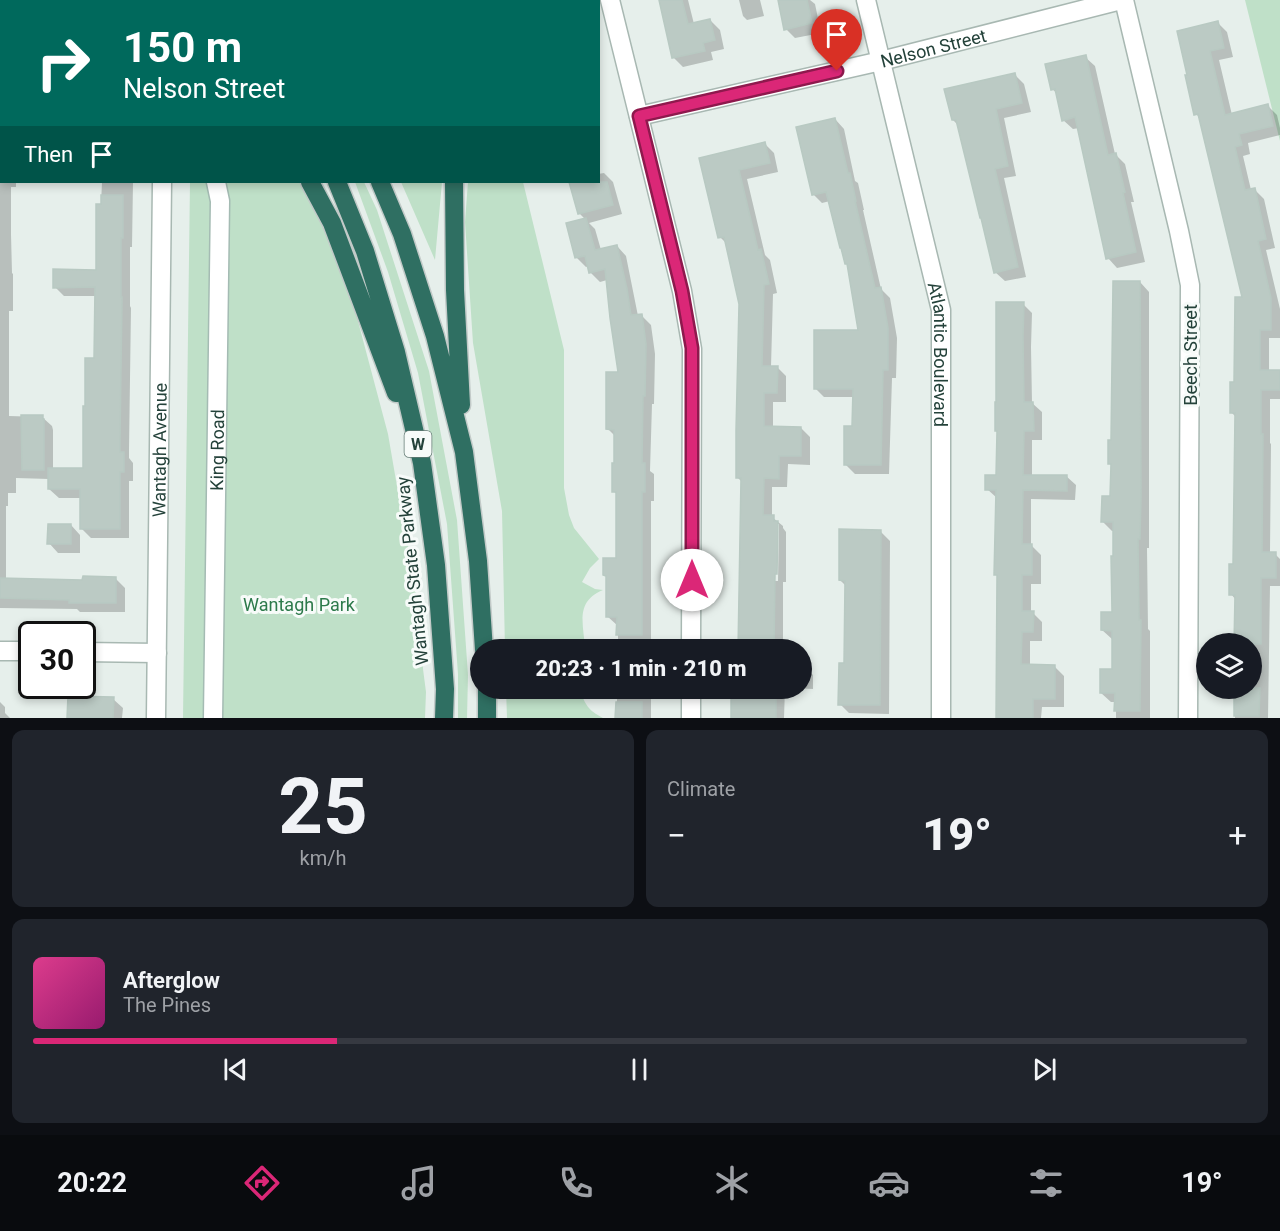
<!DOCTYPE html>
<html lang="en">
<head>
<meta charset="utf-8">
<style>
  :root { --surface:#171b24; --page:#20242c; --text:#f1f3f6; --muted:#9ea1a6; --line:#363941; --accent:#db2777 }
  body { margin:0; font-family:Roboto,sans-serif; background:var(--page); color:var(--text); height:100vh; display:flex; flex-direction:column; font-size:22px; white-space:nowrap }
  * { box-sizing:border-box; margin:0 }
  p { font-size:20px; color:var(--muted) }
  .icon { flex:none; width:33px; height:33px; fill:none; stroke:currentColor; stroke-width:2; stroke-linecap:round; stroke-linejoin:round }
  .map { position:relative; height:718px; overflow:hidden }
  .details { display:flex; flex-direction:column; gap:12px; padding:12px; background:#0d0f14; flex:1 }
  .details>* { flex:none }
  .top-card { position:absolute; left:0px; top:0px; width:600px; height:183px; box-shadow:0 3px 9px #0003; background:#00695c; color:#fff; overflow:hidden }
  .buttons { position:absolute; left:1196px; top:633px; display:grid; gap:12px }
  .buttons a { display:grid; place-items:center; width:66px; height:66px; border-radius:50%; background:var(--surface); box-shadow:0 3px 9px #0003; font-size:30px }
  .speed { position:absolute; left:18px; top:621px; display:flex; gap:12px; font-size:30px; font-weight:700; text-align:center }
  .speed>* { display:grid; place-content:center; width:78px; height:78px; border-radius:50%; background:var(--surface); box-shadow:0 3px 9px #0003; line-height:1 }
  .speed .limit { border:3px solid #111; border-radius:9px; background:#fff; color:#111 }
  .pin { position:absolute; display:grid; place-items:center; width:51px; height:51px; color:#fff; margin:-62px -26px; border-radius:50% 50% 50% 0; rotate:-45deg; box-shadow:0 0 6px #0007 }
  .pin .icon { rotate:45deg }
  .me { position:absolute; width:66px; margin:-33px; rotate:0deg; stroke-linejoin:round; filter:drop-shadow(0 0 4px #0008) }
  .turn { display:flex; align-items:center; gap:21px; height:126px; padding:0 24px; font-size:27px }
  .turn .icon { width:78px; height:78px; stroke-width:2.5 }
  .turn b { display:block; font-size:42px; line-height:51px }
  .then { display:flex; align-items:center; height:57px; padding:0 24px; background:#0003; gap:12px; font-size:22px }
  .big { font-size:45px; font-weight:800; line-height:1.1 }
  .details .card { flex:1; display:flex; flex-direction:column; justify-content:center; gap:9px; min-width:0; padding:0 21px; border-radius:12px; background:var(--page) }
  .details .dial { align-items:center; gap:0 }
  .dial b { font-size:78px; line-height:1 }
  .song { display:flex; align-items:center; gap:18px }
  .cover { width:72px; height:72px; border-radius:9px; background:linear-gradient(135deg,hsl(330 70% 55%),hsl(320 70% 35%)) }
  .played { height:6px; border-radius:3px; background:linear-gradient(90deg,var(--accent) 25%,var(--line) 25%) }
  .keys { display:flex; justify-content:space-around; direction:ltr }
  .heat { display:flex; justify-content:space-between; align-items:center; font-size:33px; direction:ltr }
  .details .tiles { flex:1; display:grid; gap:12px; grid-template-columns:1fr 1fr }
  .card:last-child { grid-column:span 2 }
  .trip { position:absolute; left:470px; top:639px; width:342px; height:60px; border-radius:30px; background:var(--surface); box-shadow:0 3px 9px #0003; font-weight:800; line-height:60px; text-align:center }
  .tab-bar { display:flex; height:96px; justify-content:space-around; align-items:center; background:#090b0e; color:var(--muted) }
  .tab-bar .icon { width:42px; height:42px }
  .tab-bar .on { color:var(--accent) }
  .tab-bar b { font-size:27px; color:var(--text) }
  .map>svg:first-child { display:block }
</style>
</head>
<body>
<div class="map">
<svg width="1280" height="718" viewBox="0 0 1280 718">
  <rect width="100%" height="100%" fill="#e6efeb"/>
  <path fill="#bfe0c8" d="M17,0H149L148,2H20Z
    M1245,0H1280V141Z
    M190,182H299L311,195L332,242L355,310L388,434L399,498L402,508L423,638V669L426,692L425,718H183Z
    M355,182H364L377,210L429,371L457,520L468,675L467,718H458V674L447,524L418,373L388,272Z
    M401,182H442L435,260Z
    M468,182H523L564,350V488L569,515L574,528L599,559L590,568L582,582L595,589L603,590C574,602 584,625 585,649H505L502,511L473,343L465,222Z
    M506,689H580C585,705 588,710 603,718H507Z"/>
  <path fill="#0003" fill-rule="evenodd" d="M518,0H568V2H519Z
    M660,0H688L694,24L710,20L720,30L724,49L711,52L713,60L683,67L673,57Z
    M739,0H760L764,16L747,20L743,16Z
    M782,0H810L815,4L821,33L795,38L786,29Z
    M1218,23L1227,32L1233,57L1219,60L1232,115L1268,106L1277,115L1280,128V135L1248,143L1250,154L1243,156L1251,190H1255L1264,199L1275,248L1266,250L1280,309V338H1269V371H1280V399H1270V443L1271,444L1270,553L1275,554L1280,559V586H1270L1268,718H1235V688H1251V644L1236,600L1231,594L1235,565L1236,417L1231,412L1236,383L1243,299L1201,119L1196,114L1187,76Z
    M1085,57L1095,66L1115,154L1125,164L1134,202H1131L1145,262L1117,268L1108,258L1079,128L1073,129L1063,120L1058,94L1052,89Z
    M1014,74L1024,84L1031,112L1004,118L1016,176L1004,178L1026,277L1005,281L995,272L958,125L953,120Z
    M0,104H2V182H16V187H11V234L12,273L13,274V311H9V416L42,417L52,426L53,430V470H85L96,360L97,296H64L55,287L98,272L102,182H133L132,247H130V306L131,308L129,450V458L133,463V481H129V538H91L81,528V498H59L49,489V479L16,478V493H8V506H6V580L84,581L115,578L125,588V612H80L77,609L0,608Z
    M835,119L844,129L855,181L858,183L864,210H863L881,289L890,298L897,338L896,378H892L889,474H855L846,465L854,427V397H824L815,388L860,332L849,266L830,201L822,203L813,194Z
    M765,144L774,153L778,172L747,179L765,255L770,260L777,293L773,294L771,367H777L786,376V402H773V428H801L810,437V465L788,464L787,487H772V517L783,526V528L786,532V582H783V650H737V641H740L742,482L738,478L740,304L727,244L720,237L701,159ZM776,524H779L778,581H775Z
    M604,173L613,182L622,214L589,223L595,229L601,250L617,246L626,256L638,316L641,315L651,325L655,354L654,404H652L650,471L654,474V501H651V650H618V626L607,616L608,578L604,575L617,560L618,495L613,491L616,464V437L608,429L620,373L607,280L600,282L590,272L589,266L586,267L576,257L586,220L580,214L571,182H598V174Z
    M1140,282L1149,292V548H1147L1148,629L1150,631V718H1116V702H1111L1101,693L1114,671V639H1112L1102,630L1113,613L1114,531H1112L1103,522L1112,498V466L1109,463Z
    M1023,304L1032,313L1031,347L1032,403L1042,412V440H1032V476H1066L1076,485L1075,500L1031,499V545L1041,555V584H1031V613H1033L1042,622V641H1030V666L1055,667L1064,676V707H1042L1041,718H997L998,577L996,574L997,498L987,489L998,476V433L996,431Z
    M71,525L80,535V553H58L49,543Z
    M880,531L890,541L889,714L849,713L840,704L845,664L846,586L840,580Z
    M801,666H804L813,675V689L792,688H801Z
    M617,688H651V718H617Z
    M737,688H785L784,718H732Z
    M113,699L123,708L122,718H69Z
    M0,702L5,707V713L10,718H0Z"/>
  <path fill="#bbcac4" stroke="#b8c9c2" stroke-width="1.5" d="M659,0H682L688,24L710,19L715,40L703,43L705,51L672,58Z
    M778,0H807L812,23L784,30Z
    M1218,21L1224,48L1210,51L1225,115L1268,104L1273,126L1239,134L1242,145L1235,147L1245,190L1255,188L1266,239L1258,241L1271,298V330H1260V370H1280V390H1261V434H1263L1262,552H1276V578H1261V644H1234L1235,595H1229V564H1233L1235,413H1230V382H1234L1235,297H1242L1198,114L1194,115L1185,75H1187L1177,31Z
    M1086,55L1108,155L1116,153L1125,192L1123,193L1136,252L1106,259L1075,117L1062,121L1055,89L1051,90L1045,64Z
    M1015,73L1022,103L996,109L1008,166L995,169L1018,267L994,273L981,218H980L956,120H952L944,89Z
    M835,118L848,173H850L856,201H855L875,288L881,287L888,328V370H883L881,465H844V426H852L853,389H814V330H858L847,264H845L841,248H840L826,192L812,195L796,127Z
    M765,142L770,163L739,170L758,250L761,249L769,284L764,285L762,366H778L777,393H764V426L801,427V456H779V479L764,478L763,515H774V521H778L777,574H775L774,650H738L741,478H736V430L739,304L724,237L718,238L699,158Z
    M569,182H607L613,205L578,214Z
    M101,195H123V238H121V297H122L120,440V452H124V472H120V529H80V489H48V468H83V406H85V358H94L95,287L53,288V269L96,270V204H101Z
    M586,218L595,250L617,245L627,289L631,315L642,314L646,344L645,396H643L642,463H645V492H642V635H616L617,617H606V576L603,575V558H616V492H612V463H614V430L606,429V372H618L610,318L605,269L589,273L585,256L575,258L566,223Z
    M1113,281H1140L1141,496L1140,539H1138L1139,620H1141L1140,711H1114L1115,693H1100V669H1112V631L1101,630V612H1112L1111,556H1113V522H1101L1102,496H1110L1111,464H1108V440H1111Z
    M996,302H1024L1023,337L1024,402H1033L1034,431H1024L1023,475H1067V491L1023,490L1022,544H1032V575H1022V611H1034L1033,632H1022L1021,664L1055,665V699H1033V718H996L997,575H994L996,490H985V475H996L997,431H995V402H996Z
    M21,415H43V419H44V470H22Z
    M48,524H71V544H47Z
    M839,529L881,530L880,705H838L839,663H844L845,581L839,580Z
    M83,576L116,577V603H69V600L0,598V578L82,580Z
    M731,688H776V718H731Z
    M1234,688H1260L1259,716H1234Z
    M68,696L114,697L113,718H67Z
    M616,702H642V718H615Z"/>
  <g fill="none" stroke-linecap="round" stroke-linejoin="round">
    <defs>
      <g id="street">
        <path d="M610,0L682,291L692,349L691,650"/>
        <path id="s1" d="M866,0L941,310V718"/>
        <path d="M1124,0L1179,231L1190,285L1188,718"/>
        <path id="s2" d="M639,116L881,61L1121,0"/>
        <path d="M0,651H32"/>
        <path d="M82,652L157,653"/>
        <path id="s3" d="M156,718L162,182"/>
        <path d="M691,718V688"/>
      </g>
      <g id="secondary">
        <path d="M0,53H2"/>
        <path id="s4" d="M213,718L220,201L216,182"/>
      </g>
      <path id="highway" d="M243,0L244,2
        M299,0L300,2
        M425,0V2
        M161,2L162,0
        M0,5L2,6
        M310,182L332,223L396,393
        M337,182L365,251L396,352L422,463L436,565L445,689L444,718
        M380,182L402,234L435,336L464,452L478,561L484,650
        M454,182L455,290L461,405
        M487,718V688"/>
    </defs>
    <use href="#street" stroke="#a8b8b2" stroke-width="21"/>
    <use href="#secondary" stroke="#a4bbb3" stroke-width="21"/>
    <use href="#highway" stroke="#c2cac8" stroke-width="21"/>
    <use href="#street" stroke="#fff" stroke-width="18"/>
    <use href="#secondary" stroke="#fff" stroke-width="18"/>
    <use href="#highway" stroke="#2f6f62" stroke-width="18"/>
  </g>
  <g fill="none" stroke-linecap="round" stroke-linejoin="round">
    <defs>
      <path id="route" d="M692,580V348L682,291L639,116L837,71"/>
    </defs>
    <use href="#route" stroke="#8e194d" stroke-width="15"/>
    <use href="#route" stroke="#db2777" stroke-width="10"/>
  </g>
  <g text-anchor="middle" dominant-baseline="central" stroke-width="6" stroke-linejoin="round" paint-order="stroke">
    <rect fill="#f7fbf9" stroke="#637a73" stroke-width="1.5" x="404.5" y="431" width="27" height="26" rx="4.5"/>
    <g font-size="16" font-weight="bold" fill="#24423a">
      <text x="418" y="444">W</text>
    </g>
    <g font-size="18" fill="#24423a" stroke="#f7fbf9">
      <text stroke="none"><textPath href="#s2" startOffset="302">Nelson Street</textPath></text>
      <text stroke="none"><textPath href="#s1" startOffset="363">Atlantic Boulevard</textPath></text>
      <text transform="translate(1190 355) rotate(-90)">Beech Street</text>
      <text stroke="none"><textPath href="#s4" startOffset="268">King Road</textPath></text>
      <text stroke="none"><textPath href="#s3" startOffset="268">Wantagh Avenue</textPath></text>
      <text transform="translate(412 571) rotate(-96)">Wantagh State Parkway</text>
    </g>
    <g font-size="18" fill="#2d7a4b" stroke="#f7fbf9">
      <text x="299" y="604">Wantagh Park</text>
    </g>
  </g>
</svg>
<div class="buttons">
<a><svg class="icon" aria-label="layers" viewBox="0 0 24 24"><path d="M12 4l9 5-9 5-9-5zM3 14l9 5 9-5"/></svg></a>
</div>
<div class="speed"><div class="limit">30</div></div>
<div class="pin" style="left:837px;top:71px;background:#d93025"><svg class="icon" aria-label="arrive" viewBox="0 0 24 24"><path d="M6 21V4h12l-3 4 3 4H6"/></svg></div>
<svg class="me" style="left:692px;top:580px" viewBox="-20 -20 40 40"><circle r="19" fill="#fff"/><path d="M0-13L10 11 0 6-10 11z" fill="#db2777"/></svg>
<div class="trip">20:23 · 1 min · 210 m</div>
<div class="top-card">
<div class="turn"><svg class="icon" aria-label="right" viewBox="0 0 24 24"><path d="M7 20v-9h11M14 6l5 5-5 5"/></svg><div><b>150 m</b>Nelson Street</div></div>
<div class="then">Then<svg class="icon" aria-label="arrive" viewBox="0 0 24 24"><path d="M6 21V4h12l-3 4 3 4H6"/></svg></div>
</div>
</div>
<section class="details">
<div class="tiles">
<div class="card dial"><b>25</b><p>km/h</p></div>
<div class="card"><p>Climate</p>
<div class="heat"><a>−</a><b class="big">19°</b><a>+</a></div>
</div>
<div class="card">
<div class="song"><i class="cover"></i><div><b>Afterglow</b><p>The Pines</p></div></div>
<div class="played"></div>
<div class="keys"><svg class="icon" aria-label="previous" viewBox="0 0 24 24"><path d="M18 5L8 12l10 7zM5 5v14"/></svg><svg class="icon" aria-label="pause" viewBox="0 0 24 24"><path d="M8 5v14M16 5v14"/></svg><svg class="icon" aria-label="next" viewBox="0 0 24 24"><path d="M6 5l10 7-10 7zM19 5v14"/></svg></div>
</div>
</div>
</section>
<nav class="tab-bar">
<b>20:22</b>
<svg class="icon on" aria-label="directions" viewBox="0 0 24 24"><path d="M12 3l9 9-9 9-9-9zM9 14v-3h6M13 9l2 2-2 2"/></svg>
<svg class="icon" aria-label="music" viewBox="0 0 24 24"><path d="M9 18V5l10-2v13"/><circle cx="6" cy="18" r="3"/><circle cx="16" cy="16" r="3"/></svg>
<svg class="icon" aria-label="phone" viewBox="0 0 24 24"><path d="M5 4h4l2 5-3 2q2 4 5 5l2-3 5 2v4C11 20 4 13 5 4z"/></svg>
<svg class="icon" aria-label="climate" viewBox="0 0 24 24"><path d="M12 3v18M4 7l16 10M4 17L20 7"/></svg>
<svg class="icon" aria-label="car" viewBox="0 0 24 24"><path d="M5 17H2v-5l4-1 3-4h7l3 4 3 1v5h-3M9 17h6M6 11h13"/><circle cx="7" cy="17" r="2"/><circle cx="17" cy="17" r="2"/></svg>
<svg class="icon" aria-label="filters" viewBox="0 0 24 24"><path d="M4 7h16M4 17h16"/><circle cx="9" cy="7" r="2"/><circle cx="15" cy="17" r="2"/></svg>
<b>19°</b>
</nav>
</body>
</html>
